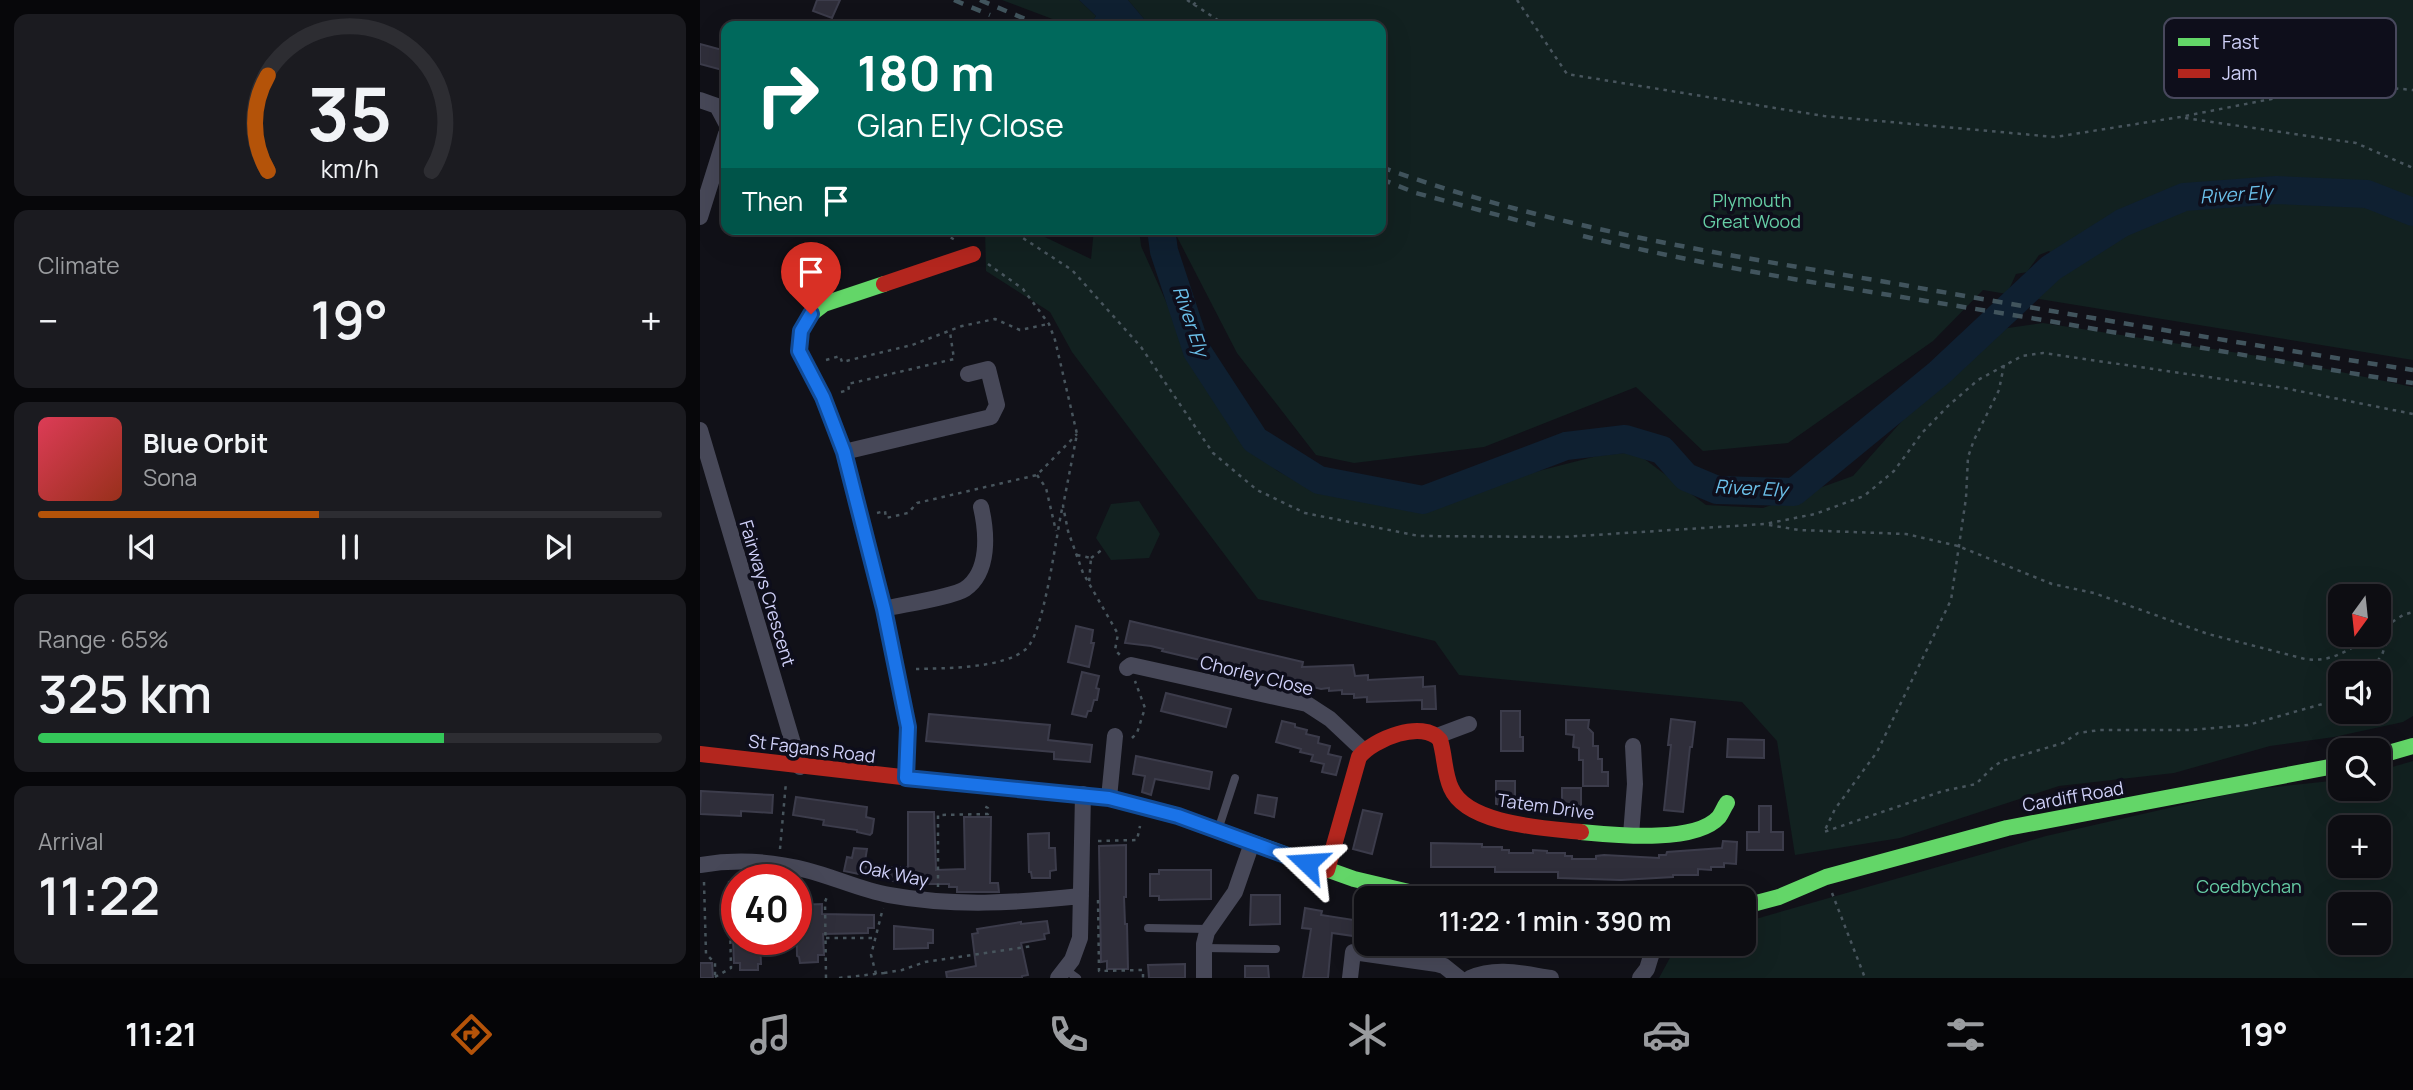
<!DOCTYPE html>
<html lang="en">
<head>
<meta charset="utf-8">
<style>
  :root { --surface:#0d0d12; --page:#1b1b20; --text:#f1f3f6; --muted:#9a9c9f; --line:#2d2d32; --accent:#b45309 }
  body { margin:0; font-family:Manrope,sans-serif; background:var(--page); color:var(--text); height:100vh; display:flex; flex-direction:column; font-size:26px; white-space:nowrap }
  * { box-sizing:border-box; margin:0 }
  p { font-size:23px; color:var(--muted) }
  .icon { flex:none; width:38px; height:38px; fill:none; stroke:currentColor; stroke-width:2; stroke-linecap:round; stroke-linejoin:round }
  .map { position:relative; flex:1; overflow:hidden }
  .details { display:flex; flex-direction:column; gap:14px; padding:14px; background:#07070a; width:700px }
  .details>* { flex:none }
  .hud { position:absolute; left:21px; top:21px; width:665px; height:214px; border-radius:14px; box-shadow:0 7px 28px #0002,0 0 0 2px var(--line); background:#00695c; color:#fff; overflow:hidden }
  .needle { width:46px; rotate:195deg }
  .controls { position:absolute; left:1628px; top:584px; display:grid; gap:14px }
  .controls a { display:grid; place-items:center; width:63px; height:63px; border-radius:14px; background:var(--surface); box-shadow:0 7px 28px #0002,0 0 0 2px var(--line); font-size:35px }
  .speed { position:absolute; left:21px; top:864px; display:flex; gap:14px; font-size:35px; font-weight:700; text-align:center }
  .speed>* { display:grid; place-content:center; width:91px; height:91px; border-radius:50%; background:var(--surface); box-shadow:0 7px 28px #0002,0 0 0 2px var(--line); line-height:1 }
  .speed .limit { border:10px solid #d22; background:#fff; color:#111 }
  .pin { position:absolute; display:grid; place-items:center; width:60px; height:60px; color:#fff; margin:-72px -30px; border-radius:50% 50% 50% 0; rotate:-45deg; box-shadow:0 0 7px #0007 }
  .pin .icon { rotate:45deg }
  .me { position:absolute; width:77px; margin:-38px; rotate:290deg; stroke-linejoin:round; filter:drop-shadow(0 0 5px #0008) }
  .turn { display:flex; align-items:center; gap:24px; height:147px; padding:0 21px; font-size:32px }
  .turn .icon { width:91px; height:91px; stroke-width:2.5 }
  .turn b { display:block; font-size:49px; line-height:60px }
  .then { display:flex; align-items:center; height:66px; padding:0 21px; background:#0003; gap:14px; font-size:26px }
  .big { font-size:52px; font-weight:600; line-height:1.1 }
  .details .widget { flex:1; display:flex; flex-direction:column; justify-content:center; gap:10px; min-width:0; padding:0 24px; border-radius:14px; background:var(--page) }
  .details .dial { align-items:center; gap:0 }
  .dial svg { height:182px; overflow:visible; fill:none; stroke:var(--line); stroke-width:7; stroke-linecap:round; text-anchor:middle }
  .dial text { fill:var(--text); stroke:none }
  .song { display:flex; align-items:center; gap:21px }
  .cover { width:84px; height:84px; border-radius:10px; background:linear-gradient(135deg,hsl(350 70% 55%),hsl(10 70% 35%)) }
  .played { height:7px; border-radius:4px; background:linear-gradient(90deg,var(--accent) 45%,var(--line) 45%) }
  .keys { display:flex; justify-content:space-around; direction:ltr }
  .heat { display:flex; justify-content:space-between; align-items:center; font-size:38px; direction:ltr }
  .charge { height:10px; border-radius:5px; background:linear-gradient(90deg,#34c759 65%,var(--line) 0) }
  .trip { position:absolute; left:654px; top:886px; width:402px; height:70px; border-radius:14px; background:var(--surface); box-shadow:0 7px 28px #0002,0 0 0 2px var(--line); font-weight:600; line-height:70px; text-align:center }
  .menu { display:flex; height:112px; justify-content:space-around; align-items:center; background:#050507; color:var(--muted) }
  .menu .icon { width:49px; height:49px }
  .menu .current { color:var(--accent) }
  .menu b { font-size:32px; color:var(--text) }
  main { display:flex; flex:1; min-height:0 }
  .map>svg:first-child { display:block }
</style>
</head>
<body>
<main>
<section class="details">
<div class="widget dial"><svg viewBox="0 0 100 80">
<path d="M14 69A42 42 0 1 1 86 69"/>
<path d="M14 69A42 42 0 0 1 14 27" stroke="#b45309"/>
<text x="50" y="56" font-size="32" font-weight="700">35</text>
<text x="50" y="72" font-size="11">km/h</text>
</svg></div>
<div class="widget"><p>Climate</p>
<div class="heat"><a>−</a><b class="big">19°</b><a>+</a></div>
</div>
<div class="widget">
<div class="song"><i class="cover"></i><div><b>Blue Orbit</b><p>Sona</p></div></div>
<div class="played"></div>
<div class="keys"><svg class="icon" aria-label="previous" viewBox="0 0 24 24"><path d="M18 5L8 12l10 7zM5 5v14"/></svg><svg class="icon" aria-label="pause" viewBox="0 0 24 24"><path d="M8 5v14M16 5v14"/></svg><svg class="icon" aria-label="next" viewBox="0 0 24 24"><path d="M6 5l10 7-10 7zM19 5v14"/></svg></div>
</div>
<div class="widget"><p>Range · 65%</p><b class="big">325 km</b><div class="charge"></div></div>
<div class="widget"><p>Arrival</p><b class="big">11:22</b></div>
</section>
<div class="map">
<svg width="1713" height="978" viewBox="0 0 1713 978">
  <rect width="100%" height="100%" fill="#111118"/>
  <path fill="#122120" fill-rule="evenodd" d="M302,0H379L396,16L389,26H371Z
    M428,0H1713V360L1333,298L1348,264L1356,256L1349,251L1339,255L1327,272L1316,274L1307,294L1283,290L1233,341L1088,443L1003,451L936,387L784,447L654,463L616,455L537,353L473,229H681V26H450Z
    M285,229H328L391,259L394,229H439L441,246L468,306L503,370L542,418L576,470L616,492H668L703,503L753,493L897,456L935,452L1006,505L1063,508L1153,476L1218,403L1227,388L1301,329L1343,323L1584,360L1713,387V716L1703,722L1634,737L1570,746L1474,773L1359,786L1200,838L1095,855L1077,741L1042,702L759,675L735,641L558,599L372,352L350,312L286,271ZM1640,597H1678V635H1640ZM1640,674H1678V712H1640Z
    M439,501L460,534L449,558L411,560L396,538L411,504Z
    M1713,761V978H959L972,954L988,943H1045V922L1346,836L1548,790L1640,780V789H1678V771ZM1640,828H1678V866H1640ZM1640,905H1678V943H1640Z"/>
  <path fill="#0f2031" d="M379,0H428L450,26H389L396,16Z"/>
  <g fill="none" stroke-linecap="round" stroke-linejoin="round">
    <path stroke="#0f2031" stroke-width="28" d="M461,229L464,251L497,351L555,440L619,480L723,500L866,446L925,439L962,450L986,477L1017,490L1094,492L1239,373L1351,268L1422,223L1484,197L1577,190L1667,194L1713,212"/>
  </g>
  <path fill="#2f2e3a" stroke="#3c3c4b" stroke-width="2" d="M117,0H140L132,18L113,11Z
    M0,44L26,51V71L0,64Z
    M430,621L603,662L602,667L653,665L655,676L668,675V680L723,677V687L735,686L736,709H722V700L667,702V697L654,698V694H642V690L629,691V688L621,689L584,680L585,677L573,674L562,672L561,674L523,665L524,663L500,657V660L462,651L463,649L451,646L425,643Z
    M376,626L393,630L391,643H394L389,667L368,662Z
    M382,672L399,676L396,688L399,689L397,700H394L391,711H388L386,717L372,714Z
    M466,693L531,709L526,727L461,711Z
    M801,711H820V737H823V751H801Z
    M229,714L350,725L348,740L392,745L390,762L354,759V752L226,741Z
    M971,719L995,722L992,747H990L983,812L964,810L971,745H968Z
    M866,720H889L888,728L893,733V746H898V759H902V772H908V786H883V760H879V748L873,747L874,735L866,734Z
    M582,721L595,724V727L607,730L606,734L619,737L618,743L630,746L628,754L641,757L636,775L622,772L624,764L611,761L613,755L600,752L601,749L576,742Z
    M1028,739L1064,740V758L1027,757Z
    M436,756L512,772L509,789L455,779L451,795L442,792L445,776L433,774Z
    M796,781H815V808L796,804Z
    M862,788H881V815H862Z
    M1,791L73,795L72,813L41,811V816L0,814Z
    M558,795L577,798L574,817L555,813Z
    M96,797L167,807L166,817L174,819L172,833L170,835L157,832V830L123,825L124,820L93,815Z
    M1059,806H1071V832H1083V850H1047V832H1059Z
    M663,810L682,814L672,854L653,849Z
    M208,812H234L236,870L265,869L264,817H291L290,883H298L299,892H257V887H249V884H208L144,871L147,857L152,858L154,848L167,849L164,867H208Z
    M349,833V848H355L356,870L350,871V878H332L331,872H329L328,834Z
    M1023,841L1037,842L1036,864L1024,863V867H1011V870L998,869V875H973V877L921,880L858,878V872H795V867H731V843L782,844V847H802V850H809V853H833V850L847,851V853H865V856H872V859H896V856L904,855L959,858V855H966L967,852L1022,848Z
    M426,845V897H424L425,924H427L428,969H407V961L401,962L399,846Z
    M459,870H511V899L459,900V896H450V874H459Z
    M551,895H580V924L550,925Z
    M122,904V914L174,915V928H168V933L123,934L124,955H118V962L100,963L99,957L97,956L96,905Z
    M605,908L622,911L621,915L667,922V938L632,933L628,978H603L611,929L602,928Z
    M347,921L349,933L344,934L345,939L321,943L328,975L322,976V978H247L246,972L276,966L272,934L278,933L277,929L321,922V924Z
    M194,926L233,930V943H228V948L194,949Z
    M33,940H60L61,964H58V970H40V963H34Z
    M0,963H12L13,978H0Z
    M485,964V978H449L448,965Z
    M545,966H568L569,978H545Z"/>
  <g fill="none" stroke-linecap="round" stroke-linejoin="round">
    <path stroke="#48555d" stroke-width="2.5" stroke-dasharray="3.5 5" stroke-linecap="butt" d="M487,0L527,26
      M817,0L867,74L1124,116L1355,137L1480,117L1647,84L1713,90
      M493,5L499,0
      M1485,118L1656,143L1713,168
      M236,229L255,240
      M309,229L372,270L441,347L513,453L557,490L605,513L719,536L863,537L1065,524L1115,514L1164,496L1194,471L1222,433L1248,406L1278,380L1322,356L1343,353L1584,388L1713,414
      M288,264L323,289L349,324L355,340L377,434L363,506L368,531L383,573L418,634L415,650L420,655
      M126,360L140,356L142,362L212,345L262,326L295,319L320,330L348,324
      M1304,365L1299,390L1274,440L1268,457L1266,498L1251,600L1177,752L1135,809L1124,832L1243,791L1276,784L1293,767L1302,761L1363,743L1378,733L1400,730H1492L1548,725L1640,699
      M141,392L149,390L148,384L254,359L250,332
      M337,475L346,488L356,531
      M177,513L185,511L186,518L208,513L217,503L337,475L377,434
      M1069,525L1099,530L1206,534L1258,546L1352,584L1394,593L1508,634L1605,659C1632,663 1650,649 1672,635
      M377,555L391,558L389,583
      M391,558L403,549
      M1678,631L1703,615L1713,612
      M216,669C244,668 303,669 326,649C344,633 356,537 362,509
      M1667,674L1682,655L1694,620
      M432,738L437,733L445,708L435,681
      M398,841L437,840L440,826
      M80,849L86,782
      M4,882L6,954L15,963V976
      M238,887V815L288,814V808L284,806
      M1132,893L1165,978
      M398,900L399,971L443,970V978
      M126,938H175
      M184,973L202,970L225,962L333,946
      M176,974L171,955L183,908
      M15,977L31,968L29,876
      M126,978L125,902L128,894
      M139,978L184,973L185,978"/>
    <path stroke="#474858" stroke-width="8" d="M519,827L535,778
      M448,928L509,929
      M504,948L576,949
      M366,970L377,978"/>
    <path stroke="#474858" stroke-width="16" d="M0,100L17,106L26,123
      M0,217L26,134
      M0,430L100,767
      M144,452L291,417L297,405L288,369L268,374
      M184,609C200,605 253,597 265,589C290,572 287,533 281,507
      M427,668L431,665L607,704L630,719L664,751
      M737,736L769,724
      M409,798L415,736
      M931,835L935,784L933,746
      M0,865C36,859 71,861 106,870C134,877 161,890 189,895C255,907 315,903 381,896
      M358,978L372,960L380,938L383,794
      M504,978V944L507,932L535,892L552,843
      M650,978L653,952L737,964L744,966L759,978
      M770,978C797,966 824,974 851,978
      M940,978L947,969L955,943"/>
    <path stroke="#63d668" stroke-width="16" d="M184,284L124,304L111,314L101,331L99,351L123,397L144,452L184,609L208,727L206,778
      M1678,756L1713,746
      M228,780L409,798L478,816L654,879L709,892L750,898
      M881,832C914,835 995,844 1019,817C1022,813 1024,807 1027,803
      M1045,906L1079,897L1126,877L1307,828L1640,765"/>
    <path stroke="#b3261e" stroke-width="16" d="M184,284L273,254
      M0,754L228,780
      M627,870L659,757C673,739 723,719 740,740C745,756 744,773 751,788C767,825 845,828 881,832"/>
    <path stroke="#41545d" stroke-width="4.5" stroke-dasharray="10 9" stroke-linecap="butt" d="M254,0L290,15
      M280,0L342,26
      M681,167C844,226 1015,253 1186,282C1361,313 1537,343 1713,370
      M681,179L716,193L835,225
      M883,236C1030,272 1181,293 1331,318C1459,340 1585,363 1713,383"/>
  </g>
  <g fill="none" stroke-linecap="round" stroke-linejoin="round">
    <defs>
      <path id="route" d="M111,314L101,331L99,351L123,397L144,452L184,609L208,727L206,778L409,798L478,816L607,863"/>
    </defs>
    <use href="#route" stroke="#114b97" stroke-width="18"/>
    <use href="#route" stroke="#1a73e8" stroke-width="12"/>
  </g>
  <g text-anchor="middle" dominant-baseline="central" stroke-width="7" stroke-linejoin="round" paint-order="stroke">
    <g font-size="18" fill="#66cda5" stroke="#0e0e1b">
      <text x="1052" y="200">Plymouth<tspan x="1052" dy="21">Great Wood</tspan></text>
      <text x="1549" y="886">Coedbychan</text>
    </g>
    <g font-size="18" fill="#cfd0f8" stroke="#0e0e1b">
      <text transform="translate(68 593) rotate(73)">Fairways Crescent</text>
      <text transform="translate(557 675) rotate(14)">Chorley Close</text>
      <text transform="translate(112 748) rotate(7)">St Fagans Road</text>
      <text transform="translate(1373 796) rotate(-10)">Cardiff Road</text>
      <text transform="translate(846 806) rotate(8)">Tatem Drive</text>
      <text transform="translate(194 873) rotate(12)">Oak Way</text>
    </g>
    <g font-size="19" font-style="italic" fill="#6bc0ea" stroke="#0e0e1b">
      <text transform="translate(1536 194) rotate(-4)">River Ely</text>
      <text transform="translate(491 321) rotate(71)">River Ely</text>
      <text transform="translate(1051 488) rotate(3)">River Ely</text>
    </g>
  </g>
  <rect x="1464" y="18" width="232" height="80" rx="10" fill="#0e0e1b" stroke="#48485d" stroke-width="2"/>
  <rect x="1478" y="38" width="32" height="8" fill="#63d668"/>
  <rect x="1478" y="69" width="32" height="9" fill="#b3261e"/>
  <g font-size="19" fill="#cfd0f8">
    <text x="1522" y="49">Fast</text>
    <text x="1522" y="80">Jam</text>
  </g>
</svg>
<div class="controls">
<a><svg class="needle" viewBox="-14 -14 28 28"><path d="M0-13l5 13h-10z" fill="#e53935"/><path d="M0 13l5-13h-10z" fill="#9a9c9f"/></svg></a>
<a><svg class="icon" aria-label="sound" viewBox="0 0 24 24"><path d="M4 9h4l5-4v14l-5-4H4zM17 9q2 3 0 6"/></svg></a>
<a><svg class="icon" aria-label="search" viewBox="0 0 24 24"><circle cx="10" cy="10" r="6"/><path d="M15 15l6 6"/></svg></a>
<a>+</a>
<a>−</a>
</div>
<div class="speed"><div class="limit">40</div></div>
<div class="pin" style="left:111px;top:314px;background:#d93025"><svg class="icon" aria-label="arrive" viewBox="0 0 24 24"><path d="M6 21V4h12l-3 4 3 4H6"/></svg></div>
<svg class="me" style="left:607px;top:863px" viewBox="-20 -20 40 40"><path d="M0-17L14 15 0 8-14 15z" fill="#1a73e8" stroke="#fff" stroke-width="4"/></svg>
<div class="trip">11:22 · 1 min · 390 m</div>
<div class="hud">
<div class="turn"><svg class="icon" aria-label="right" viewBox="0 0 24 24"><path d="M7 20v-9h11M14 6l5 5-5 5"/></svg><div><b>180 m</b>Glan Ely Close</div></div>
<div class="then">Then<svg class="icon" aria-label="arrive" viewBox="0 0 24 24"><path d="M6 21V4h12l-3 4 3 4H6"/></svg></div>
</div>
</div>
</main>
<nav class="menu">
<b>11:21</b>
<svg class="icon current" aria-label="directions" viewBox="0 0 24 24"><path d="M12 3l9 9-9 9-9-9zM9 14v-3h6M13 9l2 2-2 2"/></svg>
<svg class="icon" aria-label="music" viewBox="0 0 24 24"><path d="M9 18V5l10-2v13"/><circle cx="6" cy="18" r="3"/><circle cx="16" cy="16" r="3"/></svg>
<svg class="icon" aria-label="phone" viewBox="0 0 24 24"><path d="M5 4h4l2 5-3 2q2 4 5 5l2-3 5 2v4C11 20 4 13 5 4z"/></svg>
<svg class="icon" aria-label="climate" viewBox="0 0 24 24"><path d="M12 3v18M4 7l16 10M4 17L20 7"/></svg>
<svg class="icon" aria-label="car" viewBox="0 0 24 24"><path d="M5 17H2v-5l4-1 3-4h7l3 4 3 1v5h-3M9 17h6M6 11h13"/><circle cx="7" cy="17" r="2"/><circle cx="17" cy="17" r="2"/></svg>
<svg class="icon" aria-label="filters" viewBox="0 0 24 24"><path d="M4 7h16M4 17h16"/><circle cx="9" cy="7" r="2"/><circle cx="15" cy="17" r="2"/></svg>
<b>19°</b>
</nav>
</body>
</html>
